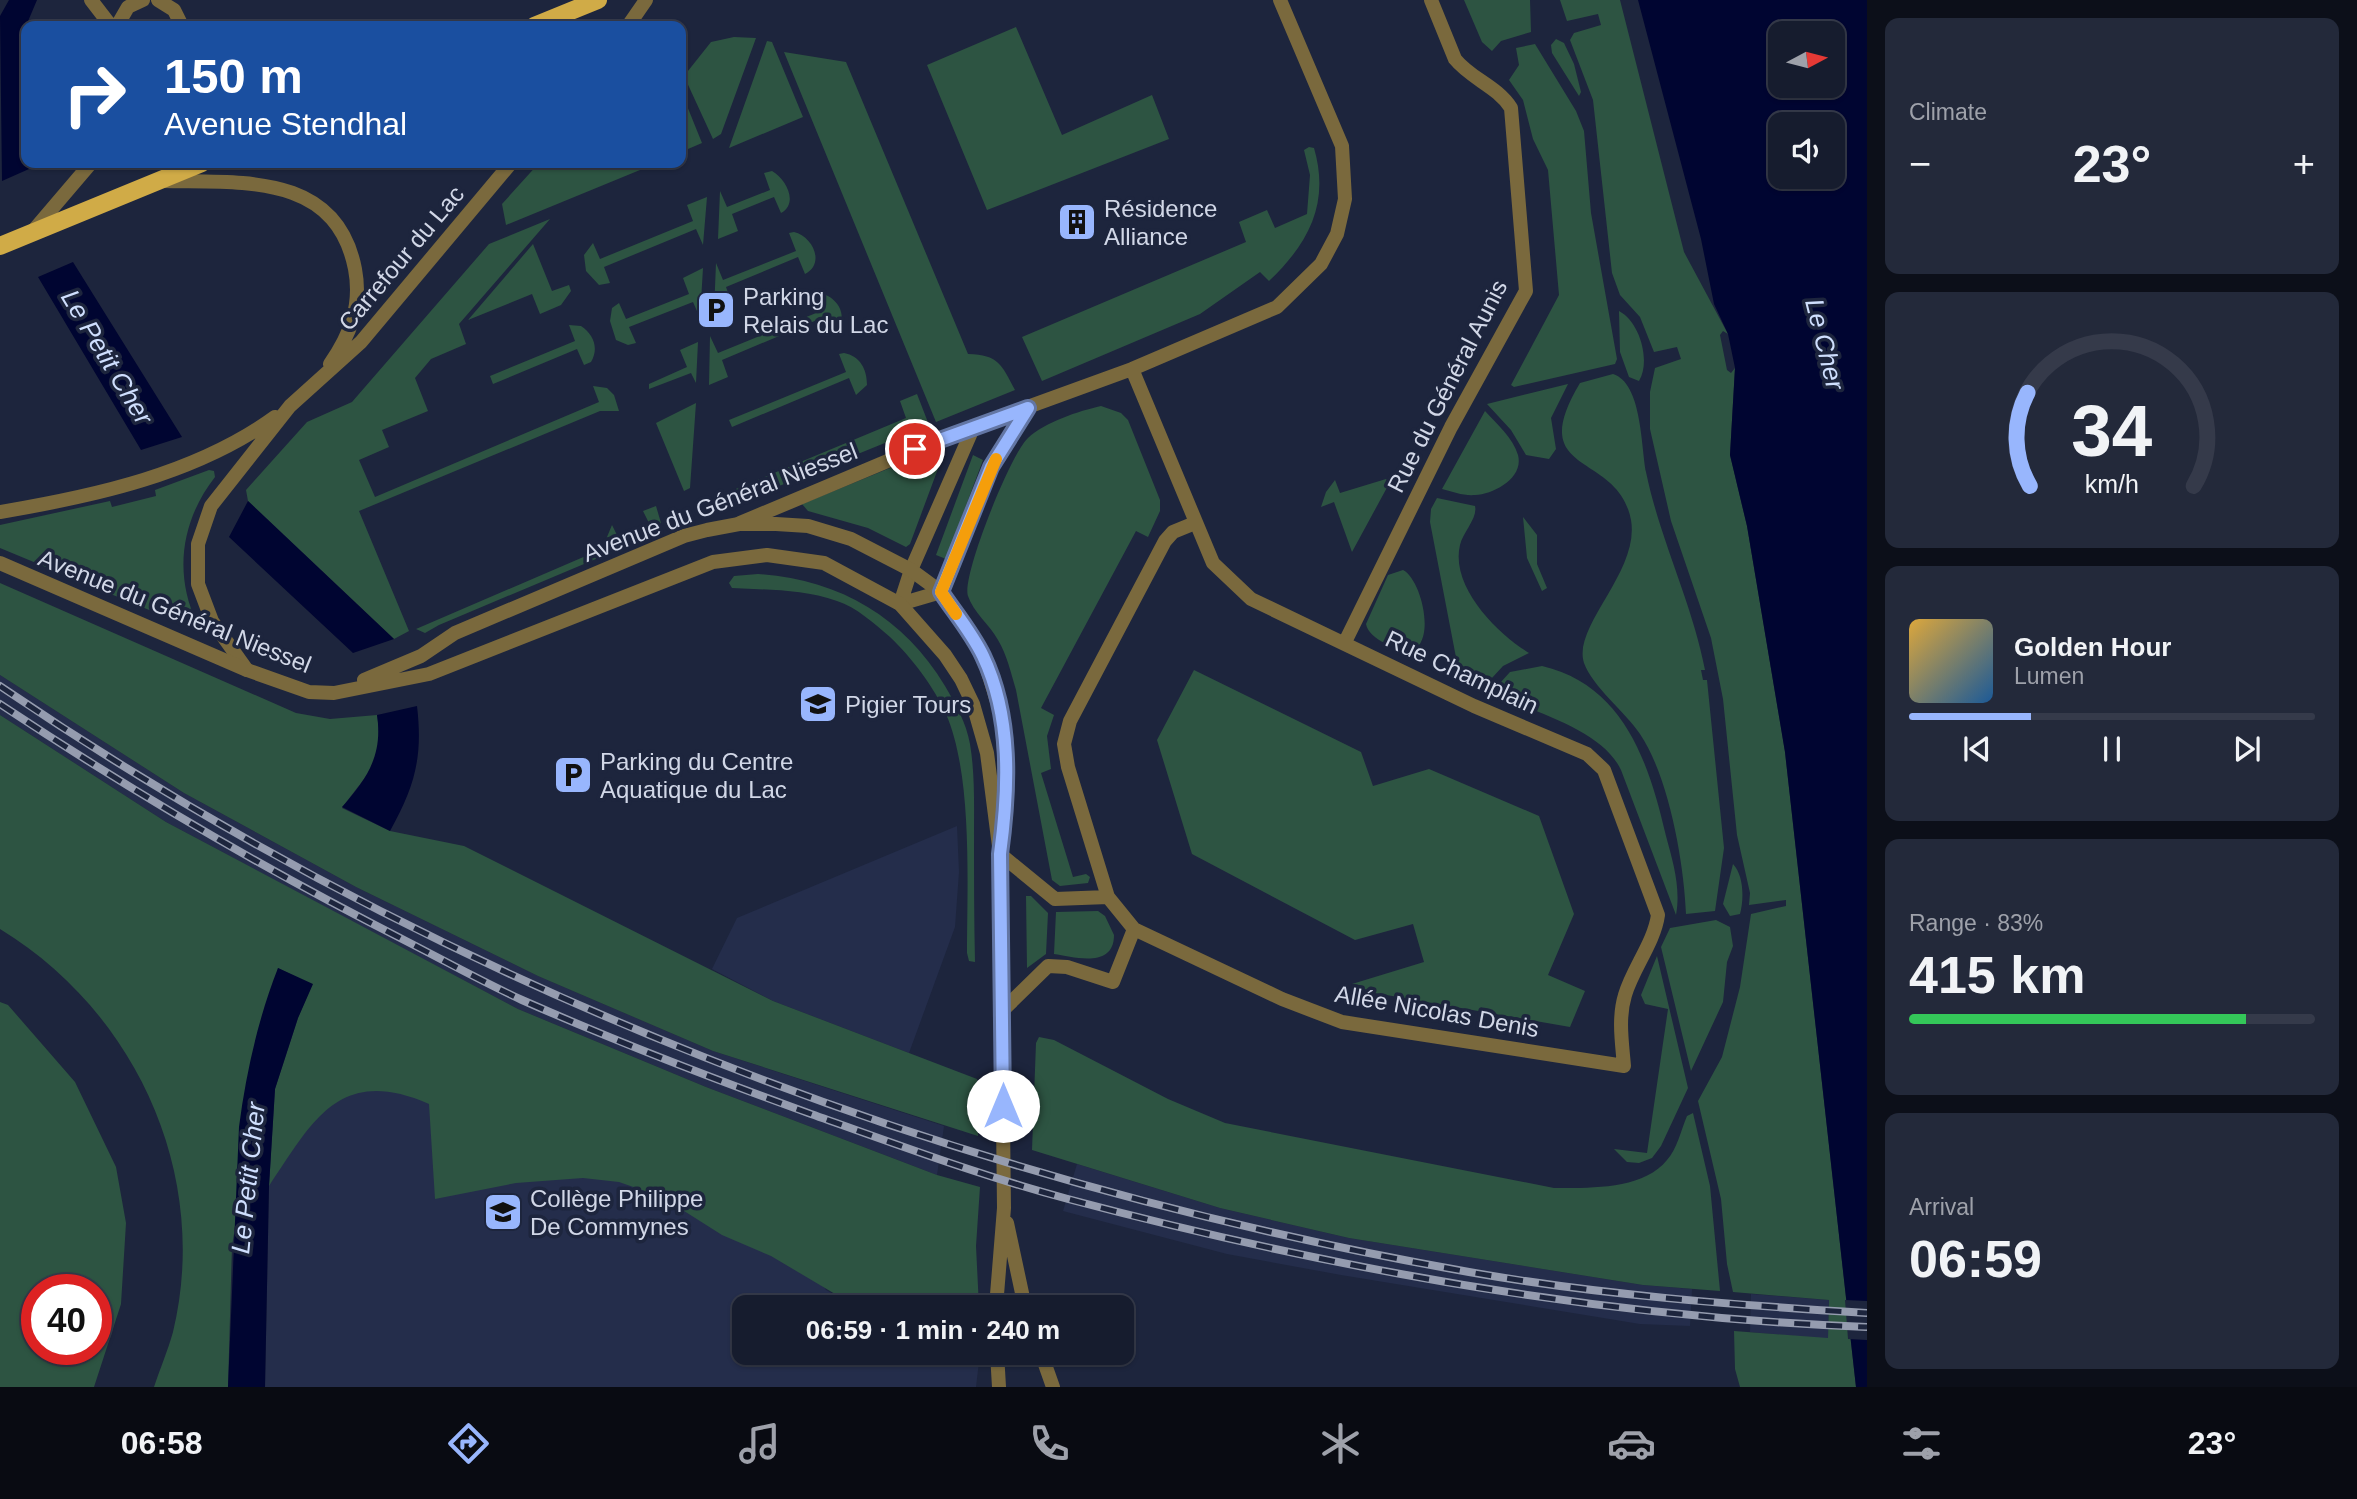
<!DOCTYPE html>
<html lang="en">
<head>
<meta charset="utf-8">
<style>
  :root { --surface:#161c2e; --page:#23293a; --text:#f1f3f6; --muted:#9ea1aa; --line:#353a4a; --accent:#98b6fd }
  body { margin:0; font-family:Arial,sans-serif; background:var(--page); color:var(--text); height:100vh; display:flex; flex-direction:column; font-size:26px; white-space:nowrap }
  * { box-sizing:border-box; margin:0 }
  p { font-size:23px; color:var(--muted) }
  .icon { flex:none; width:38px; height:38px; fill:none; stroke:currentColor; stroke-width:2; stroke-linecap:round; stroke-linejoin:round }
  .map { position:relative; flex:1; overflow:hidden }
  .drawer { display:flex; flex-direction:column; gap:18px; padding:18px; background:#0c0f19; width:490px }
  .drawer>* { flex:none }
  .guide { position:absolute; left:21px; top:21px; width:665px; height:147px; border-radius:14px; box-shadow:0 2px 5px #0004,0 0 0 2px var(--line); background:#1a4fa0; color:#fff; overflow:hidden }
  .needle { width:46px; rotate:83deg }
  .tools { position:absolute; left:1768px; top:21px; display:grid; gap:14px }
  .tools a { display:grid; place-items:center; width:77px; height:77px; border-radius:14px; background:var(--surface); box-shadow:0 2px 5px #0004,0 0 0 2px var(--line); font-size:35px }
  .speed { position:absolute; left:21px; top:1274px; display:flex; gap:14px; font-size:35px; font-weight:700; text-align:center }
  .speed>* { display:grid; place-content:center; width:91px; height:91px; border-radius:50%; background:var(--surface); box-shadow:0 2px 5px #0004,0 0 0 2px var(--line); line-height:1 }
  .speed .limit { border:10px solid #d22; background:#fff; color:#111 }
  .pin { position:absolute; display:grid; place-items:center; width:60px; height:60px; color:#fff; margin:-30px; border:4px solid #fff; border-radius:50%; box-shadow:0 2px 7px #0007 }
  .me { position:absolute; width:77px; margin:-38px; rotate:0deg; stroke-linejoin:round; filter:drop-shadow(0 0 5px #0008) }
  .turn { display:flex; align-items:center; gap:24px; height:147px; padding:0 28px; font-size:32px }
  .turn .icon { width:91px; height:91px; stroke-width:2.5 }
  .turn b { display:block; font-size:49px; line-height:60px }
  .big { font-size:52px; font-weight:600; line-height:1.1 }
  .drawer .widget { flex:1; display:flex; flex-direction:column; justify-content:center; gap:10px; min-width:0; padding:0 24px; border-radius:14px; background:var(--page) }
  .drawer .dial { align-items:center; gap:0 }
  .dial svg { height:182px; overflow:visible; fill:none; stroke:var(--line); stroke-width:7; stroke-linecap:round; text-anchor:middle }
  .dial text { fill:var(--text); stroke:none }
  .song { display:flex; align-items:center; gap:21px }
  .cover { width:84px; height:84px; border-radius:10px; background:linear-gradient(135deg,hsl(40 70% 55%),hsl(210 70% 35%)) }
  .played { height:7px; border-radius:4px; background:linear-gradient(90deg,var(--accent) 30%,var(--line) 30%) }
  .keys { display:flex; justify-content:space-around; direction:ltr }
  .heat { display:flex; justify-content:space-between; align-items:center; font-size:38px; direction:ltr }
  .charge { height:10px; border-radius:5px; background:linear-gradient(90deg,#34c759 83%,var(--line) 0) }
  .trip { position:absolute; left:732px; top:1295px; width:402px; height:70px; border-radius:14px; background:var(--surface); box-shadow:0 2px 5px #0004,0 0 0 2px var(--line); font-weight:600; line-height:70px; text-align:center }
  .dock { display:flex; height:112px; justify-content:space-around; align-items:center; background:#090b12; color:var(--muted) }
  .dock .icon { width:49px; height:49px }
  .dock .selected { color:var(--accent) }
  .dock b { font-size:32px; color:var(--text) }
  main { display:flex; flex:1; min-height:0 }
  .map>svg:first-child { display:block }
</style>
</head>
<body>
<main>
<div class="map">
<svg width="1867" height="1387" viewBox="0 0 1867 1387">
  <rect width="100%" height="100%" fill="#1d253d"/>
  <path fill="#242d4b" d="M0,675L184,793L356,887L538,976L713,1051L944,1126L937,1175L706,1087L518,1009L340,915L166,822L0,715Z
    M957,826L959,872L955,927L909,1053L773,1001L712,969L737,918Z
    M298,1018L783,1230L826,1290L857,1307H744V1353H980L976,1387H265L269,1186L275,1089Z
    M1077,1164L1220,1208L1349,1238L1643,1285L1692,1289L1690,1326L1640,1324L1341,1275L1227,1254L1063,1211Z
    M1751,1294L1829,1300L1828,1339L1750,1332Z"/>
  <path fill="#2d5442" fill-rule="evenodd" d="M1464,0H1530L1531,32L1501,41L1492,51L1482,42Z
    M1560,0H1620L1684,252L1728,334L1723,331L1720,335L1727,370L1731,373L1735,368L1730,455L1747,526L1785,752L1856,1387H1740L1735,1369L1734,1331L1828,1338L1829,1300L1733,1292L1727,1264L1721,1199L1698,1101L1722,1057L1740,987L1751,914L1786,906V900L1749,905L1750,893L1737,835L1723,699L1711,638L1671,521L1650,429V392L1655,368L1681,359L1677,347L1654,352L1640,317L1620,295L1612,273L1593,100L1570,40L1574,33L1601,25L1598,14L1567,21Z
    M1016,27L1062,135L1152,95L1169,139L987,210L927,65Z
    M734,37L756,38L721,134L713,139L684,76L711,42Z
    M1556,39L1564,43L1574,64L1581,92L1579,96L1552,53L1551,45Z
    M767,41L772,42L803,117L729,148Z
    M1535,44L1576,111L1584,131L1591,213L1617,359L1615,364L1514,387L1511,385L1559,295L1548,170L1533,139L1523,100L1509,80L1519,65L1516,48Z
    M784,52L846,62L968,354C999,355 1001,364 1015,390L936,422Z
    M681,91L702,143L681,152Z
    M1309,147L1314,148C1330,203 1309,243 1269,281L1260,272L1200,314L1042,381L1022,337L1246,242L1239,222L1267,210L1275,228L1307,214L1310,175L1304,150Z
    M539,163H657L506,225L502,204Z
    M772,171C786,179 799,203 781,213L774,197L732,214L738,231L718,239L720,191L727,207L770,190L764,173Z
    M707,197L703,245L696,229L604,267L610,283L599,285L586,271L584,255L593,243L600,259L693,221L687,205Z
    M550,219L459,324L466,344L431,359L415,378L428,411L382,430L389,447L359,460L375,497L599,402L593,386L607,388L614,395L619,411H600L359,511L409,631L394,639L248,501L246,490L307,422L352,402L489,244Z
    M794,232C812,236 826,263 805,274L798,257L726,287L732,304L714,312L716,263L723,280L796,251L789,233Z
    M533,244L552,291L569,285L571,291L561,305L540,314L532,294L468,320Z
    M703,268L700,318L693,302L629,327L636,343L628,345L616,340L610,321L612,308L619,303L626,319L689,294L683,278Z
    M814,293C837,292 853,319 832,335L824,317L722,360L728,377L709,385L710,336L718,353L821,311Z
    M1619,311C1640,322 1651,361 1639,381L1629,377L1620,352Z
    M569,325L581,326C594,335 599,348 591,362L584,365L577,349L493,384L490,376L575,341Z
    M698,342L696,383L691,373L649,389V384L687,367L680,350Z
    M844,353C860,356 867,369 867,385L856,395L849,378L732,427L729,420L846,372L839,354Z
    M1613,374C1642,383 1641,446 1646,472C1660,540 1692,602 1705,670H1701L1703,680H1707L1724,848L1715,911L1686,914C1684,863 1669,777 1640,734C1626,713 1592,686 1584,663C1572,626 1640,572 1631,520C1618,450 1523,478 1580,383Z
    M1568,384L1551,418L1556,449L1549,459L1526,455L1511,430L1487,404Z
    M917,394L929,425L740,502L721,500L719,496L906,418L900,401Z
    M696,403L690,488L684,491L656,423Z
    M1101,406L1121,413L1128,420L1160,500V511L1148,537L1136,531L1041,708L1054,715L1047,736L1051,769L1041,773L1073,877L1086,874L1090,877L1088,883L1060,886L1052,880L1016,690C1011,673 1007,655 998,640C990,625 973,612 968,596C961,577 1011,453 1028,438C1045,422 1079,411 1101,406Z
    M1485,411C1497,424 1513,438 1518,455C1524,478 1494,494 1475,495C1464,496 1453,492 1442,489Z
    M939,448L942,458L910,544L906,547L868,528L808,511L802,504Z
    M973,455L983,460L946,559L936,555Z
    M209,470L214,471L215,477C182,519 173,573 197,623L195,629L0,548V525L110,501L112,507L156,496L155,490Z
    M1386,479L1390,482L1352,552L1334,502L1321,507L1326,492L1335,480L1340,493Z
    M1437,498L1475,506C1478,518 1463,532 1460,545C1450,587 1498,634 1529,653L1503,666L1480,691L1464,681L1459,673L1430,522L1431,509Z
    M656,506L661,523L660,532L439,625L425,633L416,629L602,549L612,525L618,537L649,523L643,511Z
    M1523,517L1537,535V564L1547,588L1542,591L1527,558Z
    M1403,570C1421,579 1436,639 1413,650C1397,650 1369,640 1366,624L1388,575Z
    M758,574C838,579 904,617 945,686C956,705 966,722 970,744C975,774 974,805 974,835C974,877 974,920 975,962L969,961L967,953C967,885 973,776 946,714C934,687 912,658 890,637C875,624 856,607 837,601C802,589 768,590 732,588L729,583L734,576Z
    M0,583L296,713L330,719L377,715C385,763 367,773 342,808L390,831L464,846L773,1001L977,1079L978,1136L713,1051L538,976L356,887L184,793L0,675Z
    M1542,666C1624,685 1649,763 1666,836C1673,862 1681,888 1676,915L1621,770C1602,729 1531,711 1491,693L1510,672Z
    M1194,670L1361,752L1373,786L1429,769L1539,816L1574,914L1548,975L1585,991L1570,1027L1375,993L1352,984L1424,962L1413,924L1355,940L1192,854L1157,740Z
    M0,715L166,822L518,1009L706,1087L937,1175L980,1187L976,1246L979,1307H857L771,1256L722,1235L662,1197L619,1182L583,1178L516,1183L435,1199L429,1104C339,1065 313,1121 269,1186L275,1089L298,1018L312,985L278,968L232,1246L228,1387H154C160,1369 168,1350 173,1332C211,1174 135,1011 0,929Z
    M1733,864C1744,876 1744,899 1740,914L1730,916L1723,904Z
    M1026,896H1031L1048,913L1046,954L1027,968Z
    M1098,911L1105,916L1114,935C1114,969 1074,957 1054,954L1056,912Z
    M1716,920L1730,927L1733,946L1727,962L1723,1002L1691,1071L1661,947L1670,928Z
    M1657,956L1688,1088L1661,1146L1652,1158L1639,1163L1627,1162L1614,1149L1647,1153L1668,1009L1645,1004L1641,995Z
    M0,1002L8,1005L75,1082L116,1167L126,1223L121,1304L94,1387H0ZM37,1290H96V1349H37Z
    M1039,1037L1054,1040L1168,1099L1225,1123L1554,1188C1589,1188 1643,1190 1667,1160C1677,1149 1681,1130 1687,1116L1693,1113L1710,1186L1720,1291L1643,1285L1349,1238L1220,1208L1032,1150L1036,1043Z"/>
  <path fill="#000531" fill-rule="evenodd" d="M9,0H37L26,26L19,70V93L26,123V163H38V165L2,181L0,16Z
    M1638,0H1867V1387H1856L1785,752L1747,526L1730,455L1735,368L1728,334L1714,304L1701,239ZM1780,33H1832V86H1780ZM1780,124H1832V177H1780Z
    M73,262L182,437L141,450L38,277Z
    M248,501L394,639L353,653L229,537Z
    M417,706C423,757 415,786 390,831L342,807C367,779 383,755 377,715Z
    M278,968L313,984L298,1018L275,1089L269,1186L265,1387H228L239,1127C246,1073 258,1019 278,968Z"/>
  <path fill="#1d253d" d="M1845,1300L1867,1301V1340L1848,1339Z"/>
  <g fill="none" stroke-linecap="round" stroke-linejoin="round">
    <path stroke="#7a693d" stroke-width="14" d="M91,0L111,26
      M158,0L174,10L182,26
      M117,26L128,7L143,0
      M628,26L646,0
      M163,181C241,183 336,172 355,269C362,306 350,335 330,364
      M33,231L91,163
      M1132,369L1213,563L1251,599L1474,706L1587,754L1604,770L1658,915C1654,943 1633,968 1625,995C1618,1018 1622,1042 1624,1066L1342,1022L1282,999L1134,929L1108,897L1068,767L1064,744L1070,721L1165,541L1173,532L1195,523
      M0,512C95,496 196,474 275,417
      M740,523L940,439L1132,369L1277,307L1321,264L1337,234L1345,199L1342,146L1280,0
      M900,604L941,592L991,467L1028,408
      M900,604L911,570L974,426
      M1345,642L1451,427L1526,291L1511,108C1497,86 1471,79 1455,59L1431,0
      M247,670L212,621L198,584V544L211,506L290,406L361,342L511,163
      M1000,854L1055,899L1108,897
      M1002,1011L1048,966L1067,967L1113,982L1134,929"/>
    <path stroke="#7a693d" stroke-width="14" d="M0,563L247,670L309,692L334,693L429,674L713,562L767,555L824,563L900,604L945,655L961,679L973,704L987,753L1000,854L1004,1208L996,1307
      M364,680L421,656L455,633L684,536L707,530L739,524H776L808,526L851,539L911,570L941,592L982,653L1003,721L1006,814L1003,835
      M1007,1223L1025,1307
      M997,1353L999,1387
      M1041,1353L1053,1387"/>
    <path stroke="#d0ab47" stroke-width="18" d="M534,26L598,0
      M0,246L202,163"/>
    <defs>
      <path id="rail" d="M0,686C440,985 945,1180 1469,1272C1600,1295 1734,1305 1867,1313
        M0,704C131,791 266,870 406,941C445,961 483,982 522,1000C617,1042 714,1079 811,1114C896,1144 981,1176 1068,1199C1328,1268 1597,1317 1867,1327"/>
    </defs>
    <use href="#rail" stroke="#959caf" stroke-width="8"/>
    <use href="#rail" stroke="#1d253d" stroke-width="5" stroke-dasharray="16" stroke-linecap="butt"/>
  </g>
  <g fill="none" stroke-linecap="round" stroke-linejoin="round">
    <defs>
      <path id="route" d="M915,449L1028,408L991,467L941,592C955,613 972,633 983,656C1012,717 1009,788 1000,854L1003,1106"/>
    </defs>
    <use href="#route" stroke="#6376a4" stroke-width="18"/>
    <use href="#route" stroke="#98b6fd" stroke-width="12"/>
    <path stroke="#f59e0b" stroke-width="12" d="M956,614L941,592L996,459"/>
  </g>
  <defs>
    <symbol id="building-square" viewBox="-11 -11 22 22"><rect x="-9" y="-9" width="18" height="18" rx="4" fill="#98b6fd" stroke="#1d253d"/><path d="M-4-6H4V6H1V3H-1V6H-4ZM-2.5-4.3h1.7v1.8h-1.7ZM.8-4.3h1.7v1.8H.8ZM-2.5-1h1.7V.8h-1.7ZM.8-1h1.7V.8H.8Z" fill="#111"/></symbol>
    <symbol id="parking-square" viewBox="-11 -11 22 22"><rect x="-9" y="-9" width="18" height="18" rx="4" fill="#98b6fd" stroke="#1d253d"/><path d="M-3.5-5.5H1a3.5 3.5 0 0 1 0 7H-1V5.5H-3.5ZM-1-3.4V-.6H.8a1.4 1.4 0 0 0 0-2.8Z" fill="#111"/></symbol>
    <symbol id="university-square" viewBox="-11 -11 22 22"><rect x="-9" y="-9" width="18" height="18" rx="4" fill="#98b6fd" stroke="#1d253d"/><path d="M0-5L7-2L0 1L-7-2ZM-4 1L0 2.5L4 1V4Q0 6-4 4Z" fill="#111"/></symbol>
    <symbol id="school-square" viewBox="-11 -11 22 22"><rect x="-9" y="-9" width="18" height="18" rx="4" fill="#98b6fd" stroke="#1d253d"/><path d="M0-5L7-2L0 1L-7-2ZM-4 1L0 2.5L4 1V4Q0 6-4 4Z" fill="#111"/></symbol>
  </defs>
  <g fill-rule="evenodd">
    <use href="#building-square" x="1055" y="200" width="44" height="44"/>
    <use href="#parking-square" x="694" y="288" width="44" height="44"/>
    <use href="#university-square" x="796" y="682" width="44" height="44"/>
    <use href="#parking-square" x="551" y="753" width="44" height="44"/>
    <use href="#school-square" x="481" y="1190" width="44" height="44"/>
  </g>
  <g text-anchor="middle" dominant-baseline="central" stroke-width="7" stroke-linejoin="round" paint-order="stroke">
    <g font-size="24" fill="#d1d7e7" stroke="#1d253d" text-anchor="start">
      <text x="1104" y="208">Résidence<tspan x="1104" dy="28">Alliance</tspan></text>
      <text x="743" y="296">Parking<tspan x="743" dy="28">Relais du Lac</tspan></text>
      <text x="845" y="704">Pigier Tours</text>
      <text x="600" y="761">Parking du Centre<tspan x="600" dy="28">Aquatique du Lac</tspan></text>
      <text x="530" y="1198">Collège Philippe<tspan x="530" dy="28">De Commynes</tspan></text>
    </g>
    <g font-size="24" fill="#d1d7e7" stroke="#1d253d">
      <text transform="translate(401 258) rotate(-50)">Carrefour du Lac</text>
      <text transform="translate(1447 386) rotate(-63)">Rue du Général Aunis</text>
      <text transform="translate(720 502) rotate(-21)">Avenue du Général Niessel</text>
      <text transform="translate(175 611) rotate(22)">Avenue du Général Niessel</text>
      <text transform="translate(1462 672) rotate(25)">Rue Champlain</text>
      <text transform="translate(1437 1011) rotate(10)">Allée Nicolas Denis</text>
    </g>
    <g font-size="26" font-style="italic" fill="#cfdffe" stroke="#1d253d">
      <text transform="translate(1825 344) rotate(76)">Le Cher</text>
      <text transform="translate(107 357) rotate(59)">Le Petit Cher</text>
      <text transform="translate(248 1178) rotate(-84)">Le Petit Cher</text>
    </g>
  </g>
</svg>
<div class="tools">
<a><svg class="needle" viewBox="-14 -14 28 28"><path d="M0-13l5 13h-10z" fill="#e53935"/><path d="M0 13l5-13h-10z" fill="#9ea1aa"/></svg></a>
<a><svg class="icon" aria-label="sound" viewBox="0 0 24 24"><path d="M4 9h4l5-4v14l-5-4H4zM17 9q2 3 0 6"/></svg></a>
</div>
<div class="speed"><div class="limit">40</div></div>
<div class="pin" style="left:915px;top:449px;background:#d93025"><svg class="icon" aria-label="arrive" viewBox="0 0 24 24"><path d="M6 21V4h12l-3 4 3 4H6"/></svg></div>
<svg class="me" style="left:1003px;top:1106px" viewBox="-20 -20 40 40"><circle r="19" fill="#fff"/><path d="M0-13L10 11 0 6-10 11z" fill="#98b6fd"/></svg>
<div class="trip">06:59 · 1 min · 240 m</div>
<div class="guide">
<div class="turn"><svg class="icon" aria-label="right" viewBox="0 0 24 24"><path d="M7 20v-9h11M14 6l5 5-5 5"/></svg><div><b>150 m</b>Avenue Stendhal</div></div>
</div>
</div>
<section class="drawer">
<div class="widget"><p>Climate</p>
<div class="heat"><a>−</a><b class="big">23°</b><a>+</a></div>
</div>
<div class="widget dial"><svg viewBox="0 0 100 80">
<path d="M14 69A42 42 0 1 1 86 69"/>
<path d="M14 69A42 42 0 0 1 13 28" stroke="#98b6fd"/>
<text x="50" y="56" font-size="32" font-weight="700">34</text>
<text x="50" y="72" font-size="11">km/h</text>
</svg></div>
<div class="widget">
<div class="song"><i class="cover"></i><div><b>Golden Hour</b><p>Lumen</p></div></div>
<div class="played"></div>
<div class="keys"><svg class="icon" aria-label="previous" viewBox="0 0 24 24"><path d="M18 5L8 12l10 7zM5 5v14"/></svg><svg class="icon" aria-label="pause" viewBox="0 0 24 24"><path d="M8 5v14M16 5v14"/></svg><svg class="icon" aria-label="next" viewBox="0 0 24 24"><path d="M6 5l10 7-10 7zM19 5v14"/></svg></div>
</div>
<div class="widget"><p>Range · 83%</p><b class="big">415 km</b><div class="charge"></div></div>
<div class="widget"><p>Arrival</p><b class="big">06:59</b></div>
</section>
</main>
<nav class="dock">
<b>06:58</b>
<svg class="icon selected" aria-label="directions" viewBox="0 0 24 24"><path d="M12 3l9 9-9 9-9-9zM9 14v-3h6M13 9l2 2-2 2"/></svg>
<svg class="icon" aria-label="music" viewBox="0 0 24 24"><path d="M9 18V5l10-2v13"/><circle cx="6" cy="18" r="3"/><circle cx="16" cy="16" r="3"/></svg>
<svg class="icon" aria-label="phone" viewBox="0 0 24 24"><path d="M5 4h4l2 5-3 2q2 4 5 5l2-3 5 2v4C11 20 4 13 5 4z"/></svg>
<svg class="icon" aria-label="climate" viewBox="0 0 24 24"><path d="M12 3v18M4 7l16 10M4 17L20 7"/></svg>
<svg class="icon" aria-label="car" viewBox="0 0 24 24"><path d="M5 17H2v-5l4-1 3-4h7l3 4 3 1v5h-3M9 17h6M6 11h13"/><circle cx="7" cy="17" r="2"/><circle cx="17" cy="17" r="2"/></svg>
<svg class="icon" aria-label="filters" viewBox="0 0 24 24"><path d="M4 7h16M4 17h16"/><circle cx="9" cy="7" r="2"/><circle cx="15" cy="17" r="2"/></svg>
<b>23°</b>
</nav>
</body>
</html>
